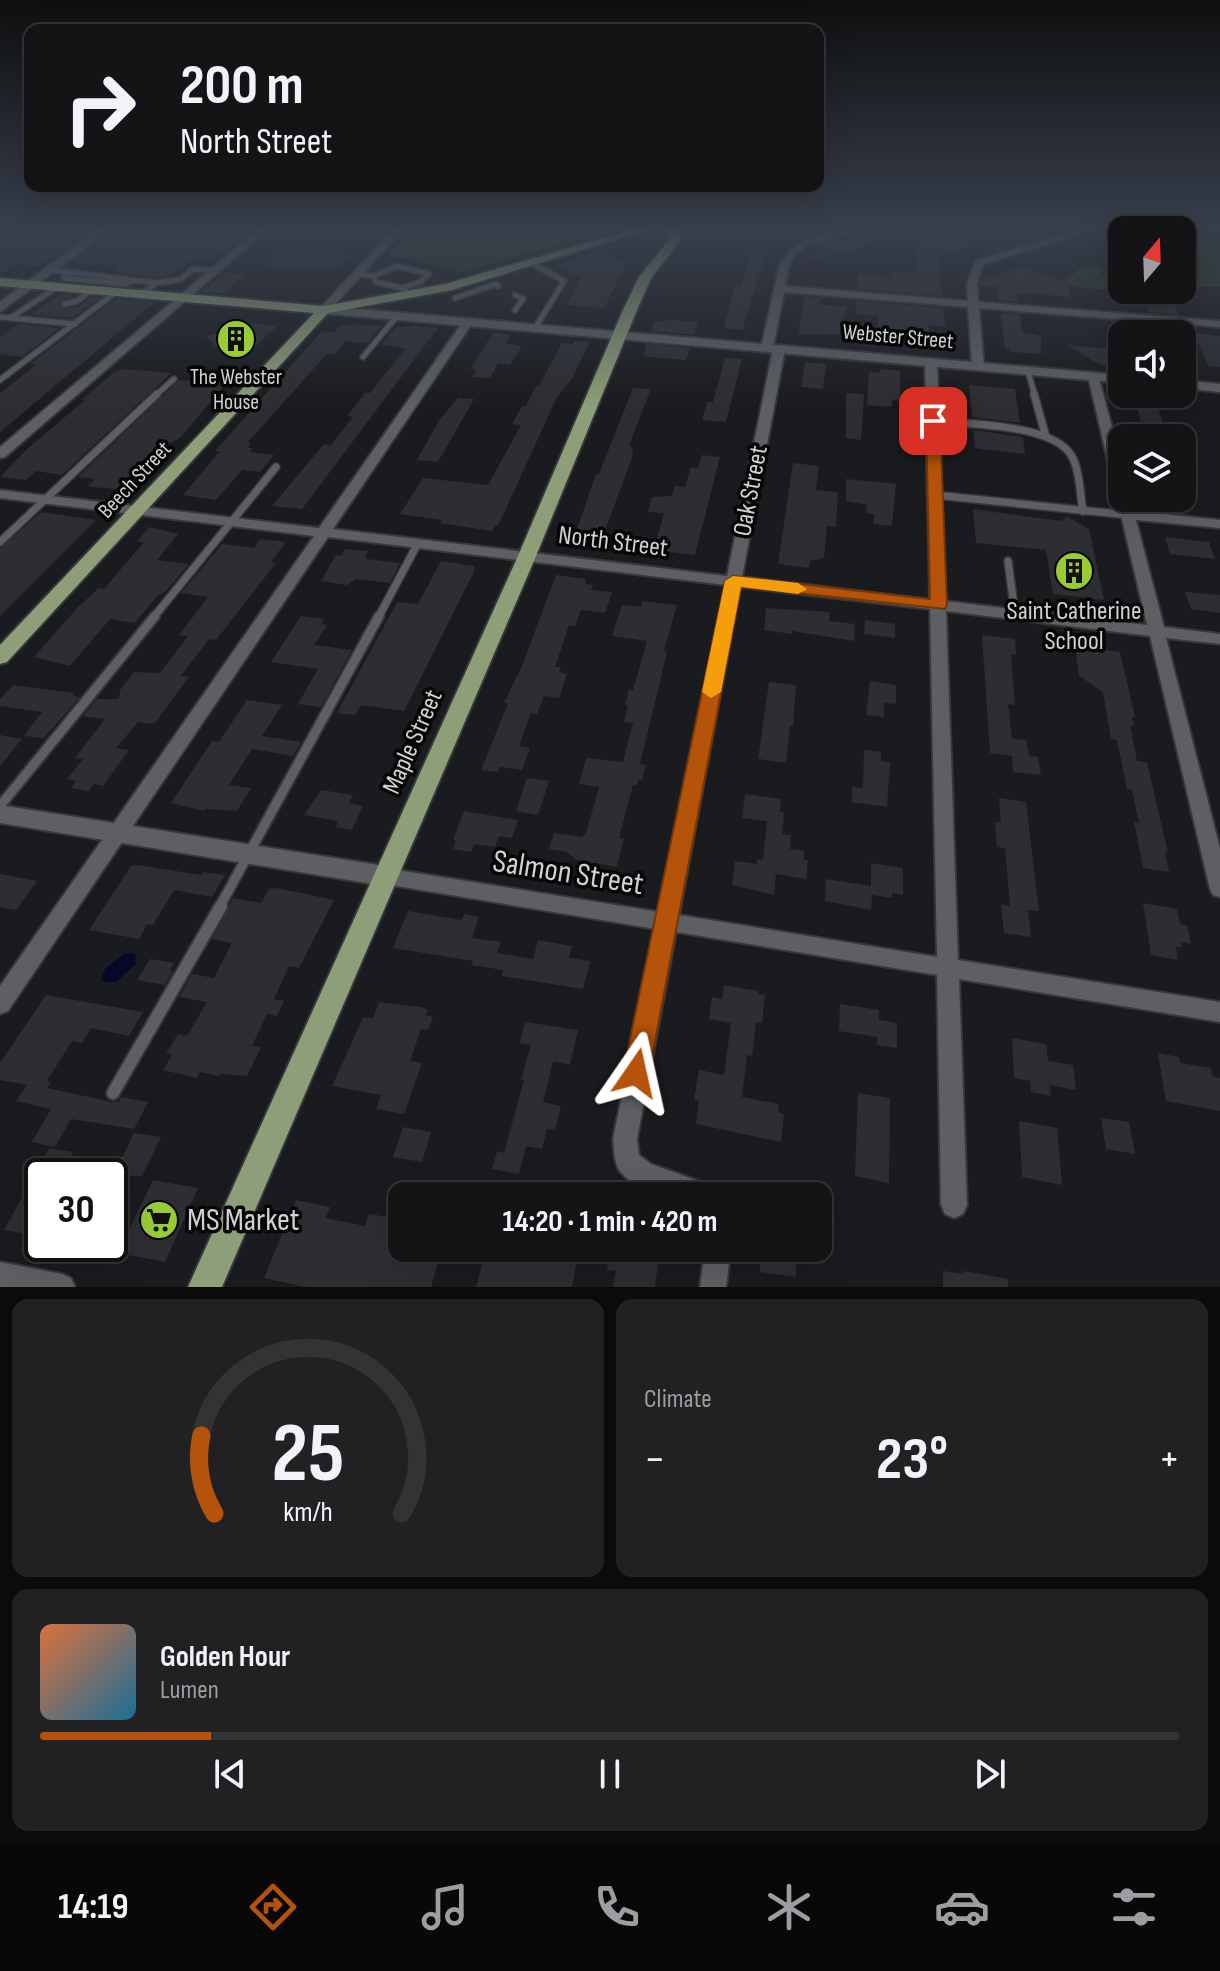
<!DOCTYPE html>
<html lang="en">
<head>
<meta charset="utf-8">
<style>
  :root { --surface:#141416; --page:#212123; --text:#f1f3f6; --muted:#9d9ea1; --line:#333335; --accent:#b45309 }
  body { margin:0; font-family:"Sofia Sans Condensed",sans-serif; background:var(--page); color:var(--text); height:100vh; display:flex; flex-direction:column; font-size:30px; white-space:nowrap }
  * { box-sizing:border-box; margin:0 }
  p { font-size:26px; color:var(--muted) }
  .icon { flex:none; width:44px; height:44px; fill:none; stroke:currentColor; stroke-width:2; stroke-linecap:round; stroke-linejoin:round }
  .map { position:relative; height:1287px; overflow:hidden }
  .panel { display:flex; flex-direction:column; gap:12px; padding:12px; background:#0b0b0c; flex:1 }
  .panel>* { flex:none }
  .guide { position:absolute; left:24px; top:24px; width:800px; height:168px; border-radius:16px; box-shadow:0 8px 32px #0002,0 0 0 2px var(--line); background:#141416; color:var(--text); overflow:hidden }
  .needle { width:52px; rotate:19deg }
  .controls { position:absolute; left:1108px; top:216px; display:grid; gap:16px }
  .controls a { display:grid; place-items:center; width:88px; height:88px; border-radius:16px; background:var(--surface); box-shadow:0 8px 32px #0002,0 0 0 2px var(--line); font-size:40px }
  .speed { position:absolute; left:24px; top:1158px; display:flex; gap:16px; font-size:40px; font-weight:700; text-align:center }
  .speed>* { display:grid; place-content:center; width:104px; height:104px; border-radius:50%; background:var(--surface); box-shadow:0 8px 32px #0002,0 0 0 2px var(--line); line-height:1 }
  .speed .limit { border:4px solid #111; border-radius:12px; background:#fff; color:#111 }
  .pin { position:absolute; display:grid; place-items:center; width:68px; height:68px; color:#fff; margin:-34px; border-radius:16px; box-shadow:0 4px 12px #0006 }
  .me { position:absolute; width:88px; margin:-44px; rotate:11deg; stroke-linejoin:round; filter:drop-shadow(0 0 6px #0008) }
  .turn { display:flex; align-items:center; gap:28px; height:168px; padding:0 24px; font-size:36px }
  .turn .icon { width:104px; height:104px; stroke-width:2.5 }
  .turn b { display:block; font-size:56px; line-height:68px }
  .big { font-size:60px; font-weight:700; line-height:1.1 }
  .panel .card { flex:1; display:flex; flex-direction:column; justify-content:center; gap:12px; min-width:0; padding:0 28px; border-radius:16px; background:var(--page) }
  .panel .dial { align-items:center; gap:0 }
  .dial svg { height:208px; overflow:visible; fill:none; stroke:var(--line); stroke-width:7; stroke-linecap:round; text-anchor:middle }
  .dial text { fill:var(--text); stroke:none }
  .song { display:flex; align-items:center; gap:24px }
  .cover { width:96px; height:96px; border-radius:12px; background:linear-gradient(135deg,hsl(20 70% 55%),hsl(200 70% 35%)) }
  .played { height:8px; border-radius:4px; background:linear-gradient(90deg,var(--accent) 15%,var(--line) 15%) }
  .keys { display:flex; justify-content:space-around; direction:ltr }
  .heat { display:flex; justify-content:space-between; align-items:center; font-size:44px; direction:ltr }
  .panel .tiles { flex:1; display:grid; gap:12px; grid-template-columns:1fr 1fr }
  .card:last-child { grid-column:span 2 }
  .trip { position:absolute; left:388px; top:1182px; width:444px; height:80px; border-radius:16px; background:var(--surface); box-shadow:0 8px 32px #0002,0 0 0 2px var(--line); font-weight:700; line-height:80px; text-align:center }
  .tabs { display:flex; height:128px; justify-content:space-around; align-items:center; background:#080809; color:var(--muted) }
  .tabs .icon { width:56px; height:56px }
  .tabs .on { color:var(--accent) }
  .tabs b { font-size:36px; color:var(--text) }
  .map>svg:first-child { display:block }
</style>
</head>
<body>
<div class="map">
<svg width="1220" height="1287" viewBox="0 0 1220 1287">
  <rect width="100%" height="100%" fill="#1a1b1e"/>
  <path fill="#2e381e" d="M413,227H622L463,272L388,255Z
    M1211,240L1220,241V287H1194L1184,296L1082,288L1058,282L1073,275L1083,265L1105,268L1099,276L1122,281V290H1182V243Z"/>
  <path fill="#050827" d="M125,953L135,954L136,964L116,982H104L101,979L105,969Z"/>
  <path fill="#2d2e32" d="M127,227L150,228L145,232L192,235L203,227H252L210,260L193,259L170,275L156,277L111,272L119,266L71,263L105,237L111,238Z
    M880,227H888L871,244L807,262L826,242L868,234Z
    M914,227H927L973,246L938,257L942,296L857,289L858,274L890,277V272L916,273Z
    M0,229L84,236L50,261L37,266L16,264L0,275Z
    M282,250L328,254L349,256L333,271L264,267Z
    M600,251L626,263L604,308L566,305L584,273L577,275L556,265Z
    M750,253L766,254L742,330L724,328L735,284L741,285Z
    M1024,266L1066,283L1071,297L1028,293L1017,294L1018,302L999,301L998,287L980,286L981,281Z
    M224,273L245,274L223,294L201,292Z
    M62,294L75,295L61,301L60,306L64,309L79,306L92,297L100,298L72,318L31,314Z
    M805,297L820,298L819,303L825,305L847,307L839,335L798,334Z
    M1144,297L1172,299L1179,315L1149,312Z
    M116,299L155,302L0,432V393L36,365L30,364Z
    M856,301L943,308L945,327L929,325L930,345L876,338L878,316L856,314Z
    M1001,313L1020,314L1022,332L1041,336V354L1011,352L1010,349H1005Z
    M672,320L698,322L694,335L650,331L654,322Z
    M240,322L277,326L254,348L239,347L232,354L222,353L206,336L234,329Z
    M18,324L59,328L22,357L0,354V338Z
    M355,324L381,326L368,343L345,341L335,354H327L247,443H251L248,448H253L249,452L274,455L260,472L242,470L216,500L183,495L220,451H215L322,331L334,332L340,325L353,326Z
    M413,326L438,328L302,509L272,506L324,444L331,445L353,417L347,416L365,393H370L405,349L381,344L395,328Z
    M493,333L511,334L505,344L522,346L510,365L498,364L490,378L472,377L476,369H470Z
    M1194,333L1220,336V367L1208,366Z
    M574,341L590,342L571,380L557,397L498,526L495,525L492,531L440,523L442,520L400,514L423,478L488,485L521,425L512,424L522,406H526L536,386H539L562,343L573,344Z
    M646,344L690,348L686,360L650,357L644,355Z
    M1067,345L1120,350L1122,366L1100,365Z
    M725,358L742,359L726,422L702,420L707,402H713Z
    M805,362L826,364L823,389L801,387Z
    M124,369L171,373L62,475L36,471L26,480L0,477L27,449L85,400H81L116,371Z
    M883,369L900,371V401L892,400V407L867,405L869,372L877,373Z
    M210,377L230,379L181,437L169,444L124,490L93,487L88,486L95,479L78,477L179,380L204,382Z
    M969,385L1015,389L1020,423L972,417Z
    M633,388L651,389L629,445L633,448L632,458L600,544L573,541L596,474H599Z
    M846,393L864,394L861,440L846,438Z
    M458,398L474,399L438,462L417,460L440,419Z
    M1134,398L1156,400L1167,438H1146Z
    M973,430L1023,437L1025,454L975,448Z
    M702,455L720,457L695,555L663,551L664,547L655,546L664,513L648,512L652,497L672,496L675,486L685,487L691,467L698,468Z
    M793,463L819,466L816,490L838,492L836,527L827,526L824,558L810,561L809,568L778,564Z
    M846,479L896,484L892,526L873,524L874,514L866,513L867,505L846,501Z
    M973,509L1060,521L1068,517L1089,529L1104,600L1053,594L1046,550L976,543Z
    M41,512L96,520L0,616V548Z
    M149,527L178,534L157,560L189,564L166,591L157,596L135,623L110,619L70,666L34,657L78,607L99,588L104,589L144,542H137Z
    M1165,537L1209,542L1215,559L1170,554Z
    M260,539L286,542L271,562L276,563L216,640L209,639L181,676L189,677L154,724L138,722L116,748L129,750L103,786L94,784L89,791L71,788L76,781L67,779L83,759L75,758L105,719L83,716L97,699H119L120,690L134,672L160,673L188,636L179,635L208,597L181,593L222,544L254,548Z
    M345,549L368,551L365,558L367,559L400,563L390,583L356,579L347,585L321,581L336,555L341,556Z
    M441,561L475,566L473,574L404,711L361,705L355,715L337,713L397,602L418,604Z
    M556,575L586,579L585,584L593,585L591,590L612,592L605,613L581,610L575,626L569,625L555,667H561L559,672L567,674L559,698L544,696L537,714L531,713L519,746L530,748L522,770L500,767L497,772L481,770L508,703H504L522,666Z
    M1185,592L1220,595V613L1191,609Z
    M642,601L677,605L664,651L667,652L640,764L646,765L642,780L639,779L637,785H633L619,838L624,839L617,867L576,860L567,852L549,849L554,833L582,837L586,833L599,787L579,784L586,758L623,762L633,723L624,722L628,706L625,705L629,689L633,690L647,641L612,636L622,605L641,607Z
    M766,608L830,612L829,621L855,624L854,641L792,631V634L764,630Z
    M301,616L324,619L321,624L327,625L314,645L352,650L321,707L298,704L318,669L271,662Z
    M865,620L895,624V638L864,634Z
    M982,635L1015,639L1016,655L1011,654L1015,705L1008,704L1012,739L1026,740L1029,756L1038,757L1041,775L1013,772L1012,756L990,753Z
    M1075,646L1120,652L1135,717H1132L1134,726L1130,725L1137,761L1147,762L1168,853L1165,852L1169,872L1143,868L1134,822L1139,823L1132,790L1127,789L1117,740L1111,739L1103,692L1079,676Z
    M870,681L896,685V704L884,703V717L866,715Z
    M769,682L796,685L793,726H790L786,763L758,759Z
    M13,685L75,693L73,696L80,697L44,738L24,736L42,712L0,706V699Z
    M247,700L282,705L262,736L301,742L293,756L252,749L229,785L251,788L237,811L206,809L204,811L171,803L212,741L219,742Z
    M0,735L22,739L0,766Z
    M864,750L881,752V761L890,762L887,807L852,802V787L863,788Z
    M527,778L549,781L538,815L516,811Z
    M321,790L353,795L349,803L363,806L352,830L336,827L338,821L304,815Z
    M745,794L781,799L780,812L784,813L782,834L791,835L790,849L804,851V860H808L806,879L776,874L774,895L732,885L735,861L757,864V859L763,860L767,821L742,818Z
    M999,798L1026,802L1039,911L1028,910L1031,937L1004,933L1001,904L1010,906L1005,848L997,847L995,822H1001Z
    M464,811L518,820L512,838L499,836L495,847L474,844L471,852L453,849L456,841L453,840Z
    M871,863L903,868V895L892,893V898L872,895L871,910L825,901L826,879L871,886Z
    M138,865L201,875L203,872L225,875L212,897L174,890L153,925L147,924L139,939L89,930L131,866Z
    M0,874L37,881L16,910L0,907Z
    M277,888L334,900L299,968L289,966L274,999L284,1001L277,1016L267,1014L252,1046L261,1047L247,1076L221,1074L219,1076L200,1072L197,1078L163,1070L172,1055L166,1054L178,1034L187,1036L207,1002L179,997L192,974L214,978L232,943L212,939L233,898L261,903L269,889Z
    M1143,903L1177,909L1180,924L1187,926L1191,944L1181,942L1182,947H1176L1178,960L1151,955Z
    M408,911L462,920L464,914L479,917L472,938L501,942L497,953L533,959L538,940L572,946L569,958L590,961L583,989L502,976L503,970L472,965L473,961L393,948Z
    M150,959L174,963L170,970L173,971L165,985L137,980Z
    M724,985L758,991V994L765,995L762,1023L756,1022L752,1056L747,1055L742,1097L779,1104L778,1112L784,1114L781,1142L696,1124L699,1101L694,1100L699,1070L724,1075L731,1023L709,1019L712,997L722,999Z
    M46,995L143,1012L129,1036L91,1028L82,1043L72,1041L47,1081L51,1082L47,1088L112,1102H119L121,1097L148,1102L134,1129L71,1119L55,1147L32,1142L51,1109L16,1101L27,1085L0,1080V1063Z
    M379,1002L421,1007L428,1010L426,1015L433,1017L428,1030L421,1029L410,1061L422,1063L404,1114L376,1109L381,1095L332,1086L363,1018H373Z
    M840,1004L879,1010V1020L897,1023V1048L877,1045V1037L839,1031Z
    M525,1022L578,1030L570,1065L553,1061L543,1102L561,1106L555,1130L547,1129L542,1149L526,1146L519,1174L492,1169L497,1151L504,1153L524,1080L521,1079L531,1045L520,1043Z
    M1012,1038L1046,1044L1048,1061L1073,1065L1076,1090L1049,1085L1051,1096L1031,1092L1030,1081L1014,1078Z
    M1158,1053L1179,1057L1180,1063L1211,1068L1212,1076L1220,1078V1111L1166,1101Z
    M858,1093L890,1098L889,1183L855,1176Z
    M1101,1118L1129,1122L1135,1154L1106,1149Z
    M1019,1121L1057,1128L1062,1185L1022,1177Z
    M403,1127L431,1132L422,1162L393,1157Z
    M134,1133L161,1137L142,1176H113Z
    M49,1148L73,1152L69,1160L110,1169L109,1176H42V1230L37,1229L33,1235L4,1230Z
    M153,1180L198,1188L165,1262L118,1253Z
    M296,1200L330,1207L325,1218L365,1226L369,1214L402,1219V1248H442L431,1287H305L264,1278Z
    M487,1248L579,1250L572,1287H476Z
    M611,1248H660L655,1287H613L616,1271L607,1270Z
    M760,1248H796V1277L760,1272Z
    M943,1271L964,1274L963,1271L1008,1279V1287H943Z"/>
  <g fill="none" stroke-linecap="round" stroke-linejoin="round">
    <defs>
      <path id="lane-far3" d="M530,262L564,281L535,328
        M51,270L156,283L142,294
        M66,271L64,278L123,284L133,281
        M355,274L374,276L376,282L406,289
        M374,276L397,266L429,274L420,282L402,288
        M156,283L181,279L193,269L213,271
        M515,295L523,299L515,310
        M455,298L496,284L498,286
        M65,304L77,301L93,289
        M0,317L75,324
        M10,318L59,286
        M363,357L397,316
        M1028,371L1035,396
        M0,380L116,292
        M155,396L174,379"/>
      <path id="lane-far2" d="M1034,394L1046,437
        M933,421C966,424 1052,424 1071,455C1080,469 1080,495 1083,511
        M935,495L1128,515
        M0,542L157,394
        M1008,561L1015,614
        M153,618L276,467
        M378,618L418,543"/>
      <path id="lane-far1" d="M0,806L155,616
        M219,908L379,616"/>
      <path id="lane" d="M113,1093L221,906"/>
      <path id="street" d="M55,227H105L109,229L104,232L60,230Z
        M261,227H271L5,457L0,458V447Z
        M396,227H406L328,312H320V308Z
        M861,227H877C853,240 805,232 791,262C787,269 787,279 785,286L968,301L967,284L975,261L1088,227H1100L982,265L977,284L978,302L1220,321V327L979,308L984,366L978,369L972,366L968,307L784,292L773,348L763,350L761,348L780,263C799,236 830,232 861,227Z
        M468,319L473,322L333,529L727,576L773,349L779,346L785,349L742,577L930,600L925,362L931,359L937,362L945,601L1147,625L1117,498L1119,495L1115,492L1088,376L1098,374L1122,465V498H1131L1134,511L1220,520V528L1136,520L1164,627L1220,634V644L1166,638L1220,849V897L1213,895L1210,889L1150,636L946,611L958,960L1220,1002V1022L959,979L967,1205L963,1214L954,1218L945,1214L941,1205L937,975L676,932L637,1139L639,1155L651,1164L715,1187L719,1196C687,1196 641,1199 619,1170C614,1162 614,1148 613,1139L656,929L385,884L378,882L375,876L378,870L385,868L659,912L726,585L328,537L8,1011L0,1014V986L314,536L0,498V490L319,528L464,320ZM740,587L930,609L937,957L679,915Z
        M705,1248H731L726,1287H700Z
        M0,1262L62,1274L71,1278L75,1287H0Z"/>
      <path id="secondary" d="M101,227H114L0,312V302Z
        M324,306L1122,375V383L319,313V307Z
        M1182,380L1220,384V392L1182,388Z
        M0,805L385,866L394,869L397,876L394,883L385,886L0,823Z"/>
      <path id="primary" d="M641,227H657L452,290L328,313L7,662L0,664V645L314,313L0,286V278L324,306L445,284Z
        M666,227H676L681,240L651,278L637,310L536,556L222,1287H188L518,556L623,310L639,277L669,240Z"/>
    </defs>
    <use href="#lane-far3" stroke="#363739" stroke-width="8"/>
    <use href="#lane-far2" stroke="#363739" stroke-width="10"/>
    <use href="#lane-far1" stroke="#363739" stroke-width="13"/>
    <use href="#lane" stroke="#363739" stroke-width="16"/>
    <use href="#street" stroke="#363739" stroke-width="4"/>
    <use href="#secondary" stroke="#363739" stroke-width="4"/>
    <use href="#primary" stroke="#363739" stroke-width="4"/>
    <use href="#lane-far3" stroke="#5d5f63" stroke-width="5"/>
    <use href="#lane-far2" stroke="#5d5f63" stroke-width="7"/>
    <use href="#lane-far1" stroke="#5d5f63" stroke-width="9"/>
    <use href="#lane" stroke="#5d5f63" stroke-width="12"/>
    <use href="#street" fill="#5d5f63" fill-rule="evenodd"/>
    <use href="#secondary" fill="#5d5f63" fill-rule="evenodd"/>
    <use href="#primary" fill="#8d9e79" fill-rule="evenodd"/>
  </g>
  <linearGradient id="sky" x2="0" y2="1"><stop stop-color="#0e0f10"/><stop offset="0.56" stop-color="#383f4c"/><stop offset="1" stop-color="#383f4c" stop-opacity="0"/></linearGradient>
  <rect width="1220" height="407" fill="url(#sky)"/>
  <path fill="#b45309" stroke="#753606" stroke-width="2" d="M933,417L940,421L947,605L945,609L741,587L649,1073L645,1081L636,1085L626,1081L623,1073L725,581L733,576L930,599L926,421Z"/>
  <path fill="#f59e0b" d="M733,576L798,583L807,589L798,594L741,587L721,692L711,698L702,692L725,581Z"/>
  <defs>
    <symbol id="building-disc" viewBox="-11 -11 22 22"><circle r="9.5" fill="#98cb36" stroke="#060607"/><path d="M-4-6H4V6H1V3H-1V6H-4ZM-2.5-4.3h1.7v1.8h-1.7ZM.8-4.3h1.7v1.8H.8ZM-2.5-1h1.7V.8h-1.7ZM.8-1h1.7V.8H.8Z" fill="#111"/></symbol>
    <symbol id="supermarket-disc" viewBox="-11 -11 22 22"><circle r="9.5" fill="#98cb36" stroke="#060607"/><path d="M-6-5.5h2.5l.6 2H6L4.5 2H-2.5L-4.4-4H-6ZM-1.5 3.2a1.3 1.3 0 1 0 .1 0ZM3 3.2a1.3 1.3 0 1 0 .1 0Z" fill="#111"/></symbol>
  </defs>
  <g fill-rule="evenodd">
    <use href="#building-disc" x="214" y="317" width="44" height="44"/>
    <use href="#building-disc" x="1052" y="549" width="44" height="44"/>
    <use href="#supermarket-disc" x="137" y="1198" width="44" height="44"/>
  </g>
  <g text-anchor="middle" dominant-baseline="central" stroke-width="7" stroke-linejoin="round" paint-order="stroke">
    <g font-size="22" fill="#d1d1d4" stroke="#060607">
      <text transform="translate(898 337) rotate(5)">Webster Street</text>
      <text transform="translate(135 480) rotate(-47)">Beech Street</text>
    </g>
    <g font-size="22" fill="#d1d1d4" stroke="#060607">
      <text x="236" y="377">The Webster<tspan x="236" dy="25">House</tspan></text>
    </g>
    <g font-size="26" fill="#d1d1d4" stroke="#060607">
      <text transform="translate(751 491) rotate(-79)">Oak Street</text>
      <text transform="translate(613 542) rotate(7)">North Street</text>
      <text transform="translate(413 742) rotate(-66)">Maple Street</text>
    </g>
    <g font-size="26" fill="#d1d1d4" stroke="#060607">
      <text x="1074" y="611">Saint Catherine<tspan x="1074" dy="30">School</tspan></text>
    </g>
    <g font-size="32" fill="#d1d1d4" stroke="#060607">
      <text transform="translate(568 873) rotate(9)">Salmon Street</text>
    </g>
    <g font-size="32" fill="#d1d1d4" stroke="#060607" text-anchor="start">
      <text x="187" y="1220">MS Market</text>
    </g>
  </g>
</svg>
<div class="controls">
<a><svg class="needle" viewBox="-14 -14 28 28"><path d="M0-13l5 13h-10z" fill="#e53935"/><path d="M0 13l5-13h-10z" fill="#9d9ea1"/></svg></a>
<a><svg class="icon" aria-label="sound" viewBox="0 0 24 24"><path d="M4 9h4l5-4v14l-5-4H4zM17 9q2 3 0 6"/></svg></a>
<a><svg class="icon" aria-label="layers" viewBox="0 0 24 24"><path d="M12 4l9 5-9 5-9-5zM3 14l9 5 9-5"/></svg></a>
</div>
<div class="speed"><div class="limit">30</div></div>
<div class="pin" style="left:933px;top:421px;background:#d93025"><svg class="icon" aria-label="arrive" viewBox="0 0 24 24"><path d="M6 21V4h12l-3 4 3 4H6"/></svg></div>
<svg class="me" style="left:636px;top:1073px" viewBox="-20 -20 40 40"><path d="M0-17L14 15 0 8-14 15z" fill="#b45309" stroke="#fff" stroke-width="4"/></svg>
<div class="trip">14:20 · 1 min · 420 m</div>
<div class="guide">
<div class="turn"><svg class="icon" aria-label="right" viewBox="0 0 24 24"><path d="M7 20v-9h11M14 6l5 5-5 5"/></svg><div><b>200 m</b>North Street</div></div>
</div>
</div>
<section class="panel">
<div class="tiles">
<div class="card dial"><svg viewBox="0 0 100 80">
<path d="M14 69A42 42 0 1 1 86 69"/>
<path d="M14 69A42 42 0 0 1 9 39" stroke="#b45309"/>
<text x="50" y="56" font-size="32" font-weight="700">25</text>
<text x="50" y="72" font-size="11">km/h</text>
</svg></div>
<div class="card"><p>Climate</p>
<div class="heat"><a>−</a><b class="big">23°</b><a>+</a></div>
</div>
<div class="card">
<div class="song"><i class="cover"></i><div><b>Golden Hour</b><p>Lumen</p></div></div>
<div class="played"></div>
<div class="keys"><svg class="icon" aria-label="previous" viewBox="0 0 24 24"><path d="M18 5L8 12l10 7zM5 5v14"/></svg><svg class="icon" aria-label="pause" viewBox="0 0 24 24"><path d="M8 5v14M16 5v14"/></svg><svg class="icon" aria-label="next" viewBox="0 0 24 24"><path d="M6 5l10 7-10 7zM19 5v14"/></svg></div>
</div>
</div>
</section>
<nav class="tabs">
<b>14:19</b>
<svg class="icon on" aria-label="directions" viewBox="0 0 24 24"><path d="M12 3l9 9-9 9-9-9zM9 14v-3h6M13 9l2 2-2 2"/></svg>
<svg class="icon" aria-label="music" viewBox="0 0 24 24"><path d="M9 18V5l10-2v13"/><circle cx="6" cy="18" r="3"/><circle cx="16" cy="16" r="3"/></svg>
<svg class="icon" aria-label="phone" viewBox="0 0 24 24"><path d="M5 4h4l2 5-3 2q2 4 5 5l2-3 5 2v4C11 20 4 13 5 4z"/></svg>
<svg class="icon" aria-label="climate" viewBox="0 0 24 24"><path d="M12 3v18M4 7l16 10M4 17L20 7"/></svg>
<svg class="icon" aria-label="car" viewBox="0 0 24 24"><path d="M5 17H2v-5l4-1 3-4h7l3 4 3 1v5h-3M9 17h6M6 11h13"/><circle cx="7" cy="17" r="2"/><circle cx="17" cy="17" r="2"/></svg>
<svg class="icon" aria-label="filters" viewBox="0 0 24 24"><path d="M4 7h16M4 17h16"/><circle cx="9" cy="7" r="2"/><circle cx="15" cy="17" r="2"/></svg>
</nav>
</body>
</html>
